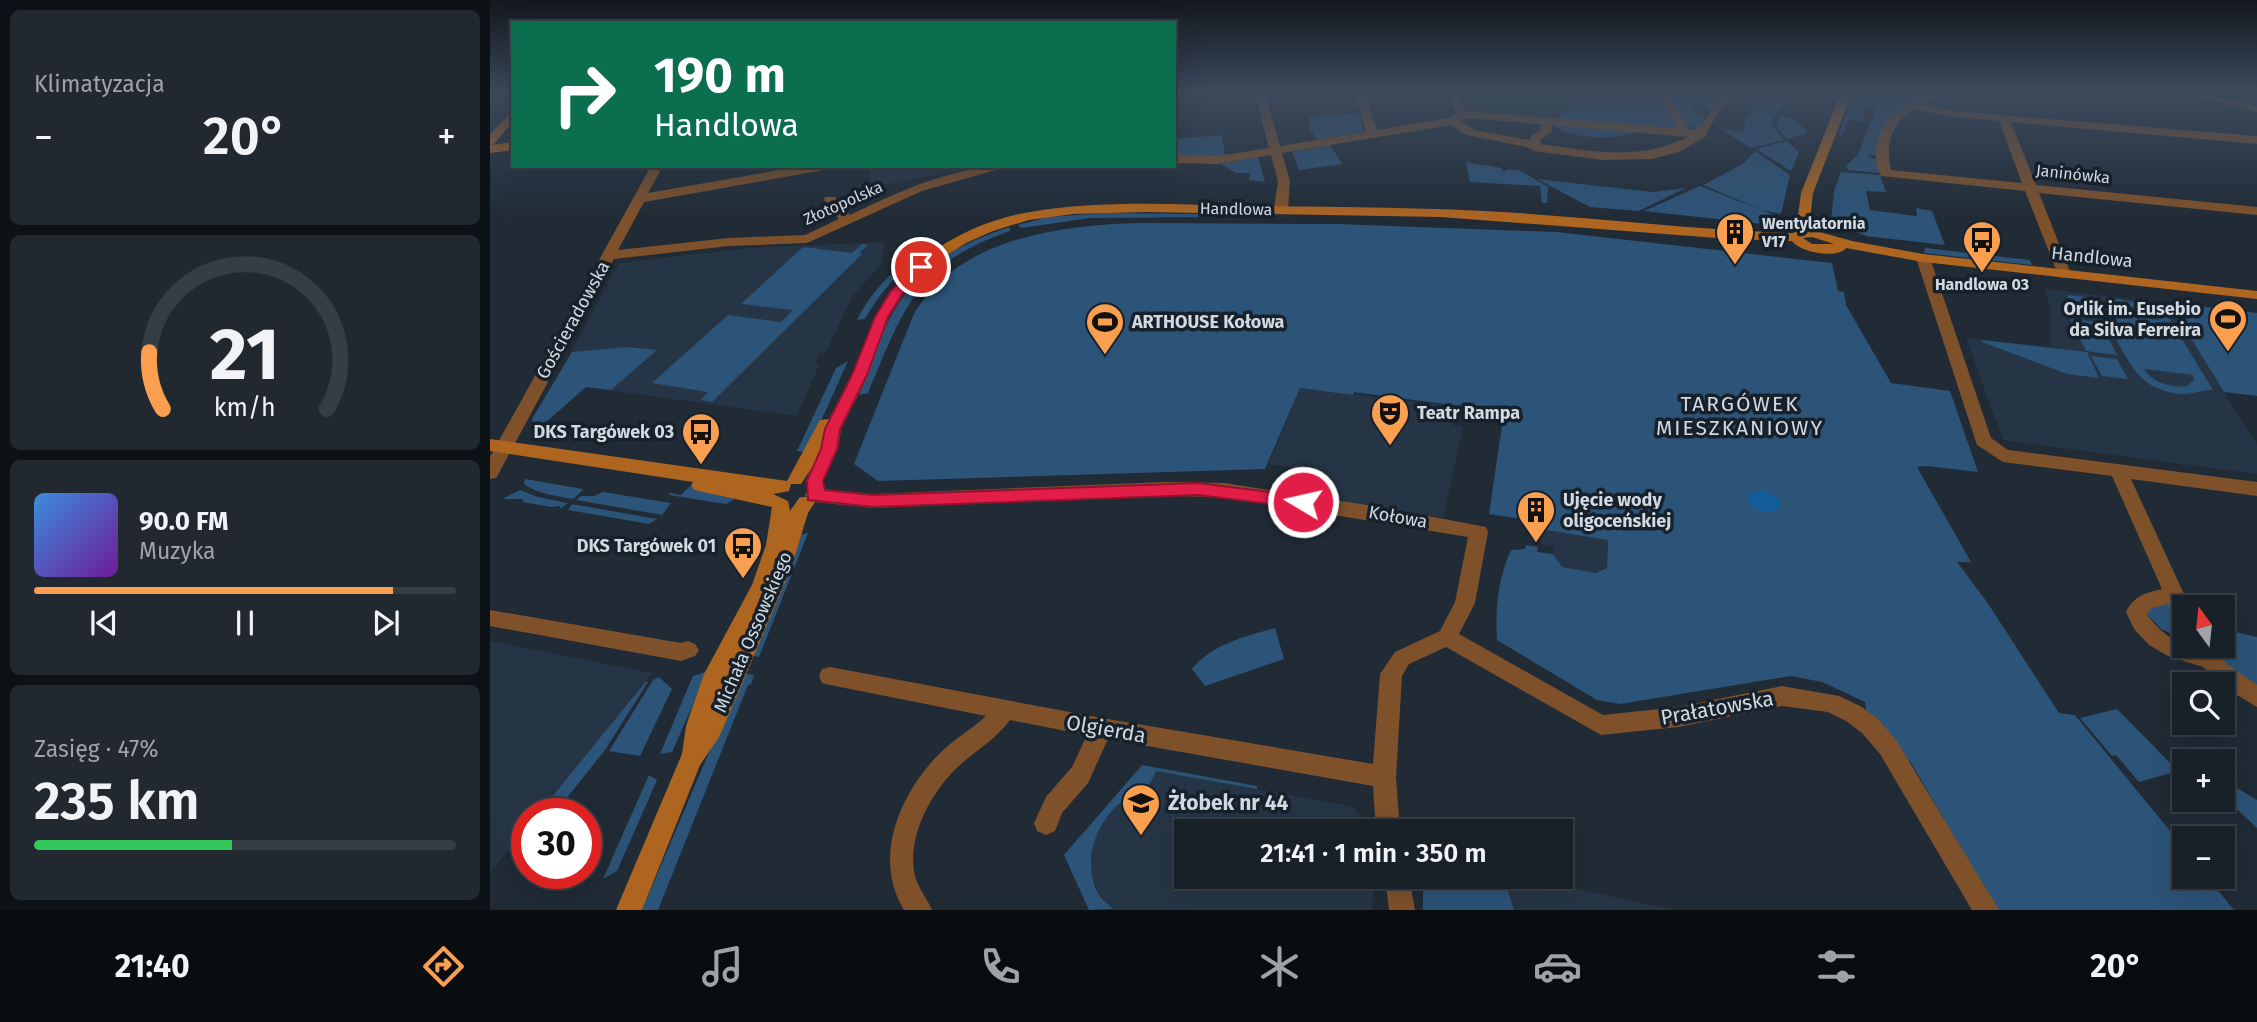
<!DOCTYPE html>
<html lang="pl">
<head>
<meta charset="utf-8">
<style>
  :root { --surface:#182028; --page:#212830; --text:#f1f3f6; --muted:#9fa3a8; --line:#363e45; --accent:#fa9f4f }
  body { margin:0; font-family:"Fira Sans",sans-serif; background:var(--page); color:var(--text); height:100vh; display:flex; flex-direction:column; font-size:26px; white-space:nowrap }
  * { box-sizing:border-box; margin:0 }
  p { font-size:23px; color:var(--muted) }
  .icon { flex:none; width:38px; height:38px; fill:none; stroke:currentColor; stroke-width:2; stroke-linecap:round; stroke-linejoin:round }
  .map { position:relative; flex:1; overflow:hidden }
  .sheet { display:flex; flex-direction:column; gap:10px; padding:10px; background:#0d1216; width:490px }
  .sheet>* { flex:none }
  .hud { position:absolute; left:21px; top:21px; width:665px; height:147px; border-radius:0px; box-shadow:0 7px 28px #0002,0 0 0 2px var(--line); background:#0b6e4f; color:#fff; overflow:hidden }
  .needle { width:46px; rotate:345deg }
  .controls { position:absolute; left:1682px; top:595px; display:grid; gap:14px }
  .controls a { display:grid; place-items:center; width:63px; height:63px; border-radius:0px; background:var(--surface); box-shadow:0 7px 28px #0002,0 0 0 2px var(--line); font-size:35px }
  .speed { position:absolute; left:21px; top:798px; display:flex; gap:14px; font-size:35px; font-weight:700; text-align:center }
  .speed>* { display:grid; place-content:center; width:91px; height:91px; border-radius:50%; background:var(--surface); box-shadow:0 7px 28px #0002,0 0 0 2px var(--line); line-height:1 }
  .speed .limit { border:10px solid #d22; background:#fff; color:#111 }
  .pin { position:absolute; display:grid; place-items:center; width:60px; height:60px; color:#fff; margin:-30px; border:4px solid #fff; border-radius:50%; box-shadow:0 2px 7px #0007 }
  .me { position:absolute; width:77px; margin:-38px; rotate:279deg; stroke-linejoin:round; filter:drop-shadow(0 0 5px #0008) }
  .turn { display:flex; align-items:center; gap:24px; height:147px; padding:0 28px; font-size:32px }
  .turn .icon { width:91px; height:91px; stroke-width:2.5 }
  .turn b { display:block; font-size:49px; line-height:60px }
  .big { font-size:52px; font-weight:600; line-height:1.1 }
  .sheet .widget { flex:1; display:flex; flex-direction:column; justify-content:center; gap:10px; min-width:0; padding:0 24px; border-radius:10px; background:var(--page) }
  .sheet .dial { align-items:center; gap:0 }
  .dial svg { height:182px; overflow:visible; fill:none; stroke:var(--line); stroke-width:7; stroke-linecap:round; text-anchor:middle }
  .dial text { fill:var(--text); stroke:none }
  .song { display:flex; align-items:center; gap:21px }
  .cover { width:84px; height:84px; border-radius:10px; background:linear-gradient(135deg,hsl(210 70% 55%),hsl(280 70% 35%)) }
  .played { height:7px; border-radius:4px; background:linear-gradient(90deg,var(--accent) 85%,var(--line) 85%) }
  .keys { display:flex; justify-content:space-around; direction:ltr }
  .heat { display:flex; justify-content:space-between; align-items:center; font-size:38px; direction:ltr }
  .charge { height:10px; border-radius:5px; background:linear-gradient(90deg,#34c759 47%,var(--line) 0) }
  .trip { position:absolute; left:684px; top:819px; width:399px; height:70px; border-radius:0px; background:var(--surface); box-shadow:0 7px 28px #0002,0 0 0 2px var(--line); font-weight:600; line-height:70px; text-align:center }
  .menu { display:flex; height:112px; justify-content:space-around; align-items:center; background:#0a0d10; color:var(--muted) }
  .menu .icon { width:49px; height:49px }
  .menu .active { color:var(--accent) }
  .menu b { font-size:32px; color:var(--text) }
  main { display:flex; flex:1; min-height:0 }
  .map>svg:first-child { display:block }
</style>
</head>
<body>
<main>
<section class="sheet">
<div class="widget"><p>Klimatyzacja</p>
<div class="heat"><a>−</a><b class="big">20°</b><a>+</a></div>
</div>
<div class="widget dial"><svg viewBox="0 0 100 80">
<path d="M14 69A42 42 0 1 1 86 69"/>
<path d="M14 69A42 42 0 0 1 8 44" stroke="#fa9f4f"/>
<text x="50" y="56" font-size="32" font-weight="700">21</text>
<text x="50" y="72" font-size="11">km/h</text>
</svg></div>
<div class="widget">
<div class="song"><i class="cover"></i><div><b>90.0 FM</b><p>Muzyka</p></div></div>
<div class="played"></div>
<div class="keys"><svg class="icon" aria-label="previous" viewBox="0 0 24 24"><path d="M18 5L8 12l10 7zM5 5v14"/></svg><svg class="icon" aria-label="pause" viewBox="0 0 24 24"><path d="M8 5v14M16 5v14"/></svg><svg class="icon" aria-label="next" viewBox="0 0 24 24"><path d="M6 5l10 7-10 7zM19 5v14"/></svg></div>
</div>
<div class="widget"><p>Zasięg · 47%</p><b class="big">235 km</b><div class="charge"></div></div>
</section>
<div class="map">
<svg width="1767" height="910" viewBox="0 0 1767 910">
  <rect width="100%" height="100%" fill="#202b36"/>
  <path fill="#263545" d="M981,93H1088L1058,117L988,112Z
    M379,166H493L381,187Z
    M394,242L391,264L362,297L336,352L329,354L324,364L329,365L307,416L65,383L129,263L259,248Z
    M1554,289L1679,303L1767,445V474L1513,440L1476,338L1560,347L1561,309Z
    M810,388L966,406L962,425L973,427L953,518L793,492L803,468L779,464Z
    M1050,529L1118,540L1117,568L1106,573L1072,567L1063,558L1064,546L1051,544Z
    M0,641L162,673L48,814H37V827L0,872Z
    M666,770L864,807L880,831H696V877H884L882,910H623L608,893L600,866L603,842L615,818L635,799L660,786Z
    M945,877H1034L1183,910H945Z"/>
  <path fill="#2c5378" fill-rule="evenodd" d="M1097,93H1170L1190,131L1062,121Z
    M1177,93H1229L1220,110L1216,109L1217,104L1204,102L1200,112L1216,114L1209,129L1195,126Z
    M1298,93L1281,124L1294,140L1261,148L1229,128L1251,132L1255,128L1254,120L1261,116V108L1268,105L1267,94Z
    M1372,93H1381L1379,108L1373,107L1371,113L1375,116L1372,122L1359,119L1351,136L1349,134L1359,107Z
    M1388,93H1440C1407,109 1393,117 1386,155H1378L1379,157L1387,159L1390,173L1358,170L1356,166L1368,154L1388,105H1392Z
    M869,113L874,132L827,140L819,128L820,117Z
    M1290,116L1303,119L1318,131L1317,133L1297,139L1286,127Z
    M1062,125L1154,130C1127,140 1087,141 1062,125Z
    M732,135L735,155L713,158L684,156V139Z
    M1296,141L1309,152L1301,171L1266,149Z
    M840,145L852,164L809,170L802,152Z
    M1265,151L1300,175L1291,214L1272,210L1213,185L1253,164Z
    M768,157L775,182L759,180L760,173H746L731,164Z
    M976,162L1012,168L1011,170L1016,171L1017,169L1031,171L1058,187L1057,203H1052L1050,186L980,182Z
    M1351,172L1390,175L1396,192L1376,191L1380,210L1427,216L1426,208L1442,211L1455,245L1376,236L1341,222L1344,191Z
    M1047,179L1163,192L1196,188L1149,211L1100,207Z
    M1210,186L1290,217L1282,222L1272,224L1154,211Z
    M615,213L709,214L711,217L600,218L531,228L528,225L558,217Z
    M650,223L847,224L1066,232L1342,263L1348,291L1354,292L1356,305L1401,383L1460,391L1488,472L1437,466L1427,467L1481,562H1467L1497,602L1569,713L1585,715L1694,848V877H1717L1744,910H1507L1420,761L1414,762L1372,714L1376,710L1375,702L1332,682L1301,676L1130,704L1107,700L1007,640C1005,610 1008,578 1021,550L1035,549L1036,545L1048,547L1047,552L1063,554L1072,567L1106,573L1117,568L1118,540L1050,529V522L999,514L1014,412L864,392L863,395L810,388L775,469L388,481L364,464L423,316C466,238 570,225 650,223Z
    M520,227V231C428,262 413,309 378,393L369,395C400,303 423,258 520,227Z
    M446,241V246C416,264 392,288 375,319L367,320C383,286 414,260 446,241Z
    M372,244L378,245L369,253L372,254L222,402L211,400L218,392L162,383L238,315L291,322L303,310L251,304L313,247L362,253Z
    M1435,248L1540,260L1542,265L1434,253Z
    M1577,295L1597,297L1609,319L1588,317Z
    M1628,299L1661,306L1660,304L1671,305L1723,390C1712,389 1703,395 1690,394C1653,390 1642,369 1626,339C1621,330 1614,320 1611,309L1615,302ZM1633,305L1652,308L1670,320L1624,315V308ZM1654,369L1703,375L1704,380L1697,386C1681,388 1662,383 1654,369Z
    M1679,303L1767,313V396L1734,392Z
    M1580,319L1610,322L1627,355L1596,351Z
    M1492,340L1597,352L1609,378L1577,374L1492,342Z
    M136,347L167,350L121,390L96,387L47,430L43,427L42,419L82,352Z
    M1601,356L1627,359L1638,379L1612,376Z
    M358,361L317,452L307,451L346,368Z
    M35,479L93,489V490L83,499C66,496 48,494 34,484Z
    M200,486L245,499L236,504L179,495L180,493L191,495Z
    M30,490L48,497L78,503L70,509V506L61,507L33,502V499H12Z
    M113,492L181,503L172,515L86,500L91,496H104Z
    M82,504L167,519L159,524L78,510Z
    M318,533L269,657L260,655L308,535Z
    M1679,603L1694,624V640L1671,629L1656,613L1658,609Z
    M785,628L794,659L715,686L702,669C723,644 754,637 785,628Z
    M1733,629L1767,637V688L1736,667L1724,646H1732Z
    M218,671L182,752L170,754L203,676Z
    M257,674L264,675L261,684L258,685L168,910H152L251,677Z
    M169,677L182,689L150,756L119,751L163,680Z
    M156,681L158,682L115,750L64,814H48Z
    M1627,709L1688,771L1649,782L1626,755L1622,756L1590,718Z
    M652,765L767,786V789L666,771C657,794 653,786 635,799C607,820 591,859 608,893C611,899 618,904 623,909L599,910L574,855Z
    M159,775L167,780L127,871L113,879Z
    M1732,779L1767,800V828L1733,796Z
    M944,877H1013L1024,910H933V892Z"/>
  <path fill="#125d9a" d="M1272,490L1288,499L1290,505L1287,510C1275,515 1265,511 1258,501V495Z"/>
  <g fill="none" stroke-linecap="round" stroke-linejoin="round">
    <path fill="#7f512b" fill-rule="evenodd" d="M765,93H775L790,146L876,132L865,93H875L887,130L959,118L966,113L959,93H969L976,111L1187,128L1168,93H1178L1199,129L1205,130L1219,115L1230,93H1240C1235,107 1218,126 1216,136L1189,152L1162,159L1113,160L1043,151L1037,147L976,135L961,125L792,153L800,181L798,209L791,213L784,209L788,181L781,155L727,164L684,163V155L727,156L779,148ZM974,118L1051,124L1050,130L1042,135L1039,140L984,130L970,121ZM1062,125L1195,137L1199,136C1152,162 1101,151 1050,144L1051,139L1062,132Z
      M1438,93H1452L1432,104L1463,111L1767,136V144L1521,122L1546,185L1767,207V215L1549,193L1581,274L1574,278L1569,277L1535,191L1391,176C1373,137 1404,107 1438,93ZM1423,109L1463,117L1509,121L1532,183L1401,170C1395,143 1401,125 1423,109Z
      M1695,93H1713L1767,106V112Z
      M161,166H173L158,193L312,166H340L334,170L154,202L128,250L239,238L315,235L349,219L334,200L335,197H345L360,215C410,191 463,166 520,166L432,191L317,243L239,246L124,259L9,473L6,478L0,479V457Z
      M1433,254L1440,258L1501,438L1518,450L1767,482V496L1641,479L1700,607H1694V624L1687,622L1678,604L1662,608L1657,614L1659,617C1679,642 1693,646 1721,646L1738,665L1767,685V707L1737,689L1713,667L1678,656L1659,645L1644,629L1636,612C1644,596 1655,593 1672,589L1622,476L1513,462L1487,445L1426,258Z
      M674,482L734,483L896,508L996,527L998,532L985,603L969,634L1113,715L1188,707L1292,686L1349,696L1372,707L1388,719L1406,740L1509,910H1482L1390,754L1372,733L1356,721L1338,712L1292,706L1188,727L1111,735L956,647L919,664L912,676L906,777L910,831H886L883,786L618,739L598,783L572,813L565,831L556,835L547,831L544,823L556,797L582,767L597,735L520,720C507,738 488,749 471,764C442,790 416,836 425,876C428,888 437,898 442,910H414C382,858 410,793 450,753C464,739 482,729 496,716L340,685L332,683L329,676L332,669L340,667L612,718L883,764L890,674L905,652L950,631L965,602L978,537L734,497L674,496L383,508L324,502L318,500L315,495L318,490L324,488L383,494Z
      M0,610L191,643L198,641L205,644L209,650L205,656L191,661L0,626Z
      M895,877H919L925,910H899Z"/>
    <path fill="#ae6520" fill-rule="evenodd" d="M1355,93H1366L1359,101L1323,193L1319,229L1362,241L1433,254L1767,291V299L1433,262L1356,248C1348,259 1311,253 1302,241L1240,239L951,217L655,212L583,214L539,220L503,231L476,243L442,265L416,290L399,317L378,375L351,429L348,449L331,486H319L316,481L321,469L311,484H301L299,491L283,494L298,501L300,511L310,497H322L325,502L318,513L301,568L247,696L229,737L210,765L152,910H126L192,754L196,726L214,674L262,585L276,545L282,507L204,490L201,485L203,482L0,451V439L297,481L330,420L339,419C346,405 355,391 361,376C384,328 386,294 433,259C463,235 502,218 540,212C614,199 691,205 766,206C848,207 931,207 1013,212C1110,218 1206,230 1303,233L1306,231L1311,193L1348,100ZM1322,237L1344,244H1322L1313,238Z
      M23,111V121L4,144L0,145V134Z
      M23,142V150L0,153V145Z"/>
  </g>
  <linearGradient id="sky" x2="0" y2="1"><stop stop-color="#12181e"/><stop offset="0.42" stop-color="#3c4a5d"/><stop offset="1" stop-color="#3c4a5d" stop-opacity="0"/></linearGradient>
  <rect width="1767" height="220" fill="url(#sky)"/>
  <path fill="#e11d48" stroke="#92132f" stroke-width="2" d="M431,263L438,267L411,296L398,317L377,375L350,429L347,449L333,481L335,490L383,495L708,483L813,496L821,502L819,506L813,508L708,495L383,507L318,500L317,481L331,449L335,429L362,375L385,317L401,291L427,264Z"/>
  <defs>
    <symbol id="building-pin" viewBox="-11 -11 22 30"><path d="M0 17L-7.5 6A9.5 9.5 0 1 1 7.5 6Z" fill="#fa9f4f" stroke="#17212c"/><path d="M-4-6H4V6H1V3H-1V6H-4ZM-2.5-4.3h1.7v1.8h-1.7ZM.8-4.3h1.7v1.8H.8ZM-2.5-1h1.7V.8h-1.7ZM.8-1h1.7V.8H.8Z" fill="#111"/></symbol>
    <symbol id="bus-pin" viewBox="-11 -11 22 30"><path d="M0 17L-7.5 6A9.5 9.5 0 1 1 7.5 6Z" fill="#fa9f4f" stroke="#17212c"/><path d="M-5-6H5V4H4V6H2V4H-2V6H-4V4H-5ZM-3.5-4V0h7V-4ZM-3.5 1.2v1.5H-2V1.2ZM2 1.2v1.5H3.5V1.2Z" fill="#111"/></symbol>
    <symbol id="stadium-pin" viewBox="-11 -11 22 30"><path d="M0 17L-7.5 6A9.5 9.5 0 1 1 7.5 6Z" fill="#fa9f4f" stroke="#17212c"/><path d="M0-5a6.5 5 0 1 0 0 10a6.5 5 0 1 0 0-10ZM-3.5-1.8h7v3.6h-7Z" fill="#111"/></symbol>
    <symbol id="theatre-pin" viewBox="-11 -11 22 30"><path d="M0 17L-7.5 6A9.5 9.5 0 1 1 7.5 6Z" fill="#fa9f4f" stroke="#17212c"/><path d="M-5-5.5Q0-4 5-5.5V0Q5 5 0 6Q-5 5-5 0ZM-3.3-2.5H-1v1.5H-3.3ZM1-2.5H3.3v1.5H1ZM-2.8 1Q0 5.5 2.8 1Z" fill="#111"/></symbol>
    <symbol id="school-pin" viewBox="-11 -11 22 30"><path d="M0 17L-7.5 6A9.5 9.5 0 1 1 7.5 6Z" fill="#fa9f4f" stroke="#17212c"/><path d="M0-5L7-2L0 1L-7-2ZM-4 1L0 2.5L4 1V4Q0 6-4 4Z" fill="#111"/></symbol>
  </defs>
  <g fill-rule="evenodd">
    <use href="#building-pin" x="1223" y="210" width="44" height="60"/>
    <use href="#bus-pin" x="1470" y="218" width="44" height="60"/>
    <use href="#stadium-pin" x="1716" y="297" width="44" height="60"/>
    <use href="#stadium-pin" x="593" y="300" width="44" height="60"/>
    <use href="#theatre-pin" x="878" y="391" width="44" height="60"/>
    <use href="#bus-pin" x="189" y="410" width="44" height="60"/>
    <use href="#building-pin" x="1024" y="488" width="44" height="60"/>
    <use href="#bus-pin" x="231" y="524" width="44" height="60"/>
    <use href="#school-pin" x="629" y="781" width="44" height="60"/>
  </g>
  <g text-anchor="middle" dominant-baseline="central" stroke-width="7" stroke-linejoin="round" paint-order="stroke">
    <g font-size="16" fill="#d2d9e1" stroke="#17212c">
      <text transform="translate(1583 174) rotate(6)">Janinówka</text>
      <text transform="translate(353 203) rotate(-24)">Złotopolska</text>
      <text transform="translate(746 209) rotate(1)">Handlowa</text>
    </g>
    <g font-size="16" font-weight="bold" fill="#d2d9e1" stroke="#17212c" text-anchor="start">
      <text x="1272" y="223">Wentylatornia<tspan x="1272" dy="18">V17</tspan></text>
      <text x="1492" y="284" text-anchor="middle">Handlowa 03</text>
    </g>
    <g font-size="18" fill="#d2d9e1" stroke="#17212c">
      <text transform="translate(1602 257) rotate(6)">Handlowa</text>
      <text transform="translate(83 320) rotate(-61)">Gościeradowska</text>
      <text transform="translate(908 517) rotate(10)">Kołowa</text>
      <text transform="translate(263 632) rotate(-67)">Michała Ossowskiego</text>
    </g>
    <g font-size="18" font-weight="bold" fill="#d2d9e1" stroke="#17212c" text-anchor="end">
      <text x="1711" y="309">Orlik im. Eusebio<tspan x="1711" dy="21">da Silva Ferreira</tspan></text>
      <text x="642" y="322" text-anchor="start">ARTHOUSE Kołowa</text>
      <text x="927" y="413" text-anchor="start">Teatr Rampa</text>
      <text x="184" y="432">DKS Targówek 03</text>
      <text x="1073" y="500" text-anchor="start">Ujęcie wody<tspan x="1073" dy="21">oligoceńskiej</tspan></text>
      <text x="226" y="546">DKS Targówek 01</text>
    </g>
    <g font-size="21" letter-spacing="2" fill="#d2d9e1" stroke="#17212c">
      <text x="1250" y="404">TARGÓWEK<tspan x="1250" dy="24">MIESZKANIOWY</tspan></text>
    </g>
    <g font-size="21" fill="#d2d9e1" stroke="#17212c">
      <text transform="translate(1227 708) rotate(-10)">Prałatowska</text>
      <text transform="translate(616 729) rotate(10)">Olgierda</text>
    </g>
    <g font-size="21" font-weight="bold" fill="#d2d9e1" stroke="#17212c" text-anchor="start">
      <text x="678" y="803">Żłobek nr 44</text>
    </g>
  </g>
</svg>
<div class="controls">
<a><svg class="needle" viewBox="-14 -14 28 28"><path d="M0-13l5 13h-10z" fill="#e53935"/><path d="M0 13l5-13h-10z" fill="#9fa3a8"/></svg></a>
<a><svg class="icon" aria-label="search" viewBox="0 0 24 24"><circle cx="10" cy="10" r="6"/><path d="M15 15l6 6"/></svg></a>
<a>+</a>
<a>−</a>
</div>
<div class="speed"><div class="limit">30</div></div>
<div class="pin" style="left:431px;top:267px;background:#d93025"><svg class="icon" aria-label="arrive" viewBox="0 0 24 24"><path d="M6 21V4h12l-3 4 3 4H6"/></svg></div>
<svg class="me" style="left:813px;top:502px" viewBox="-20 -20 40 40"><circle r="17" fill="#e11d48" stroke="#fff" stroke-width="3"/><path d="M0-11L8 9 0 5-8 9z" fill="#fff"/></svg>
<div class="trip">21:41 · 1 min · 350 m</div>
<div class="hud">
<div class="turn"><svg class="icon" aria-label="right" viewBox="0 0 24 24"><path d="M7 20v-9h11M14 6l5 5-5 5"/></svg><div><b>190 m</b>Handlowa</div></div>
</div>
</div>
</main>
<nav class="menu">
<b>21:40</b>
<svg class="icon active" aria-label="directions" viewBox="0 0 24 24"><path d="M12 3l9 9-9 9-9-9zM9 14v-3h6M13 9l2 2-2 2"/></svg>
<svg class="icon" aria-label="music" viewBox="0 0 24 24"><path d="M9 18V5l10-2v13"/><circle cx="6" cy="18" r="3"/><circle cx="16" cy="16" r="3"/></svg>
<svg class="icon" aria-label="phone" viewBox="0 0 24 24"><path d="M5 4h4l2 5-3 2q2 4 5 5l2-3 5 2v4C11 20 4 13 5 4z"/></svg>
<svg class="icon" aria-label="climate" viewBox="0 0 24 24"><path d="M12 3v18M4 7l16 10M4 17L20 7"/></svg>
<svg class="icon" aria-label="car" viewBox="0 0 24 24"><path d="M5 17H2v-5l4-1 3-4h7l3 4 3 1v5h-3M9 17h6M6 11h13"/><circle cx="7" cy="17" r="2"/><circle cx="17" cy="17" r="2"/></svg>
<svg class="icon" aria-label="filters" viewBox="0 0 24 24"><path d="M4 7h16M4 17h16"/><circle cx="9" cy="7" r="2"/><circle cx="15" cy="17" r="2"/></svg>
<b>20°</b>
</nav>
</body>
</html>
